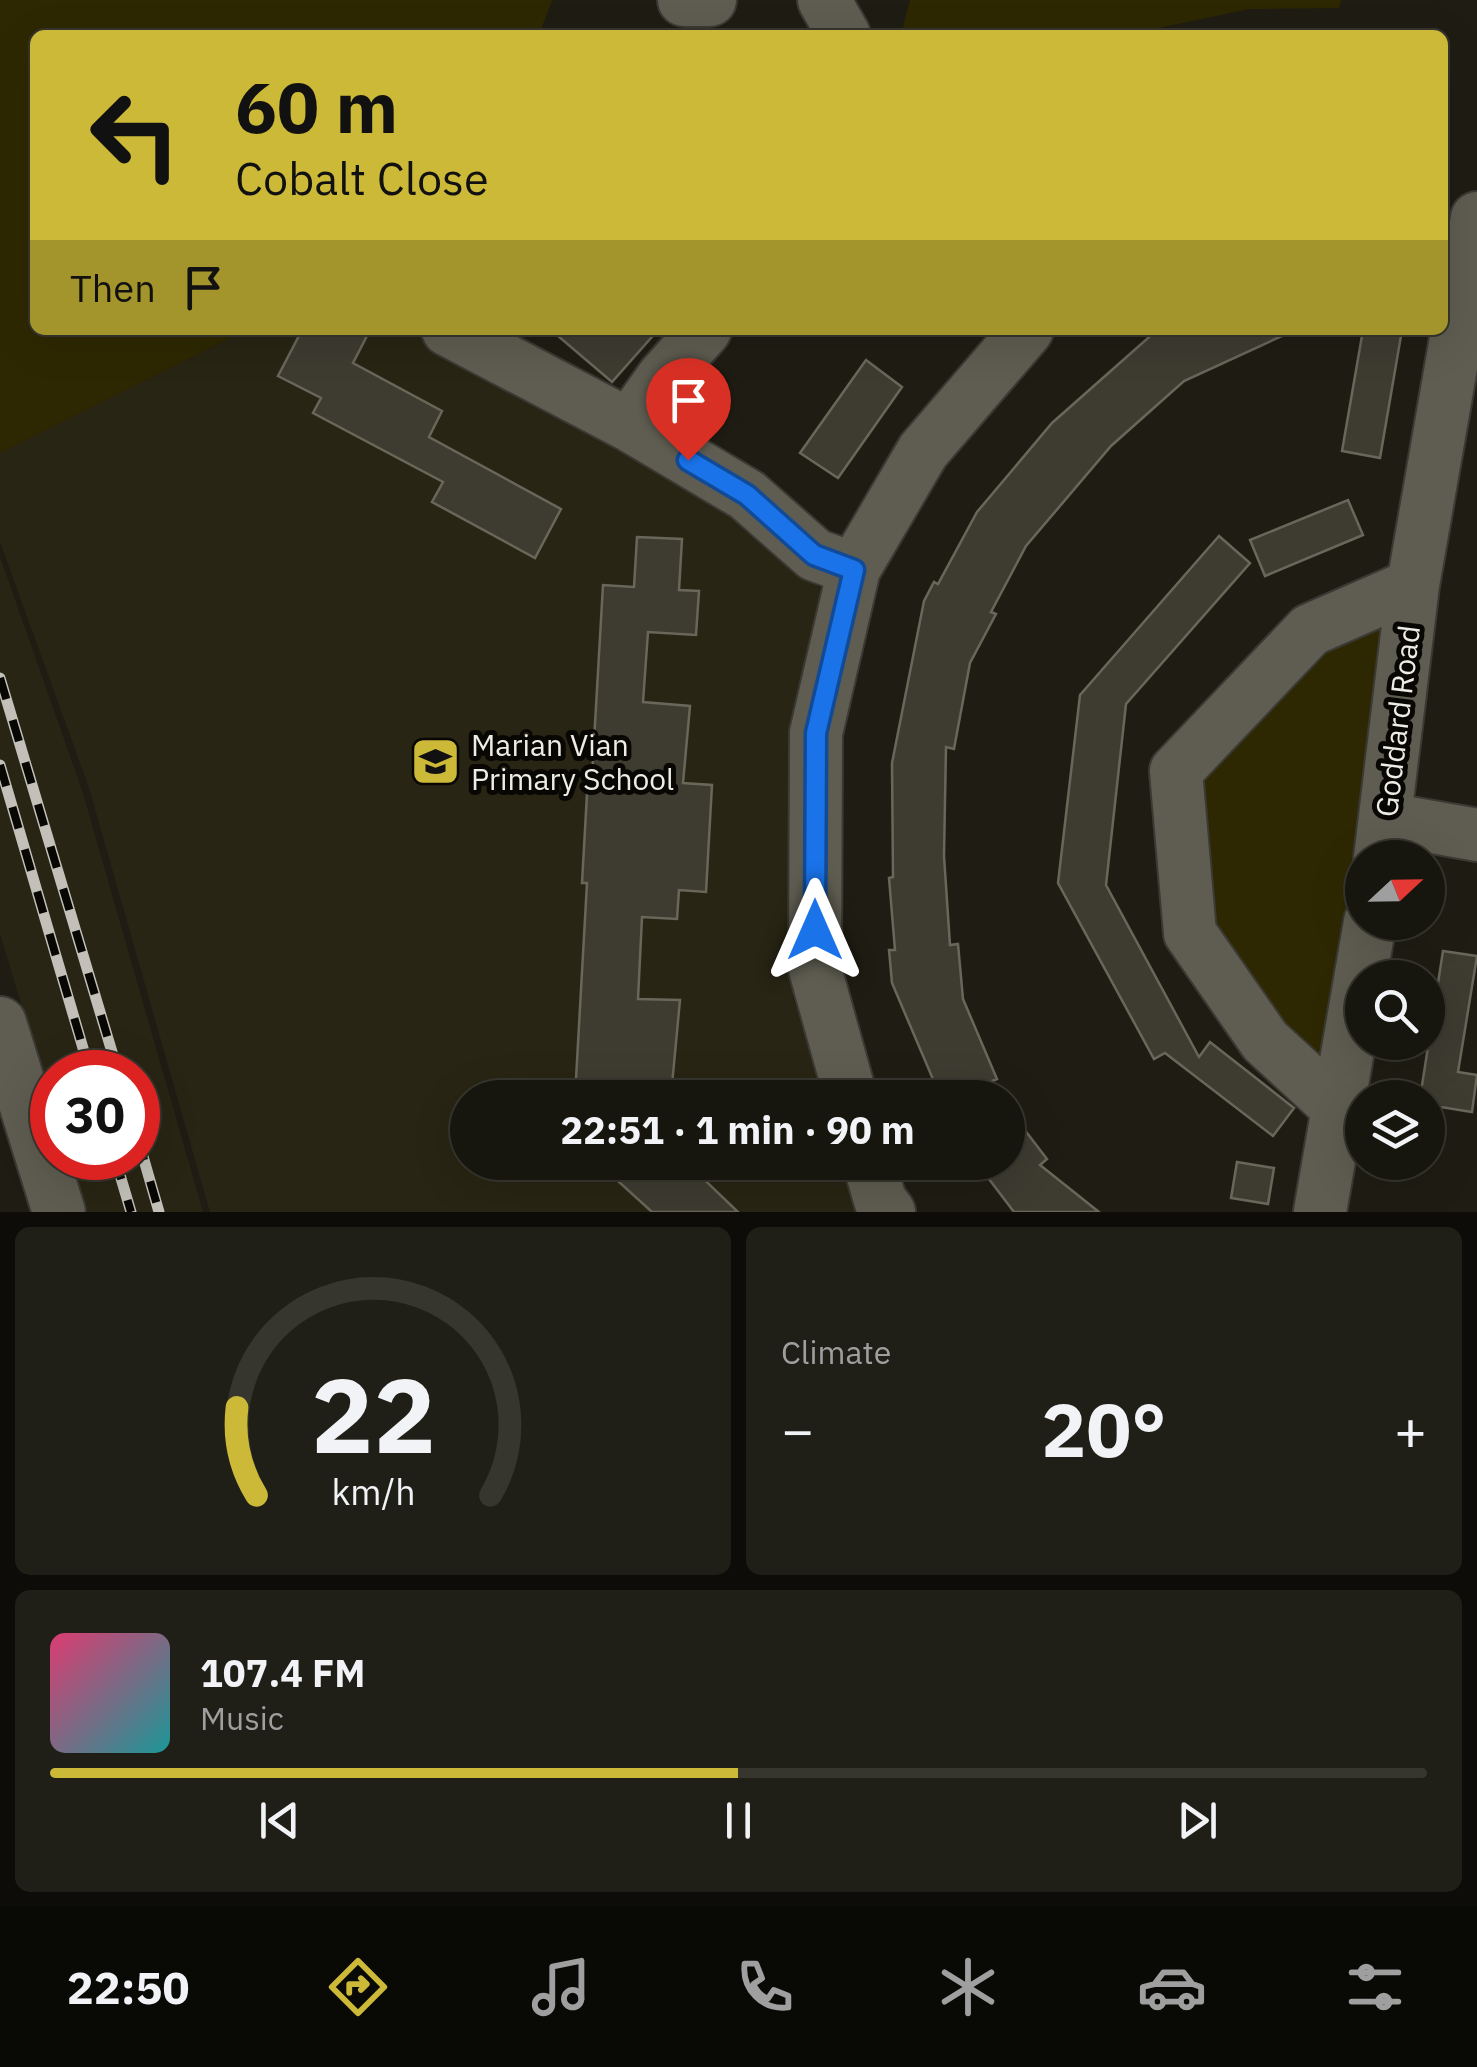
<!DOCTYPE html>
<html lang="en">
<head>
<meta charset="utf-8">
<style>
  :root { --surface:#17160e; --page:#201f17; --text:#f1f3f6; --muted:#9e9f9e; --line:#36352e; --accent:#cdb938 }
  body { margin:0; font-family:"IBM Plex Sans",sans-serif; background:var(--page); color:var(--text); height:100vh; display:flex; flex-direction:column; font-size:38px; white-space:nowrap }
  * { box-sizing:border-box; margin:0 }
  p { font-size:32px; color:var(--muted) }
  .icon { flex:none; width:55px; height:55px; fill:none; stroke:currentColor; stroke-width:2; stroke-linecap:round; stroke-linejoin:round }
  .map { position:relative; height:1212px; overflow:hidden }
  .details { display:flex; flex-direction:column; gap:15px; padding:15px; background:#0d0c08; flex:1 }
  .details>* { flex:none }
  .banner { position:absolute; left:30px; top:30px; width:1418px; height:305px; border-radius:15px; box-shadow:0 10px 40px #0002,0 0 0 2px var(--line); background:#cdb938; color:#111; overflow:hidden }
  .needle { width:65px; rotate:68deg }
  .buttons { position:absolute; left:1345px; top:840px; display:grid; gap:20px }
  .buttons a { display:grid; place-items:center; width:100px; height:100px; border-radius:50%; background:var(--surface); box-shadow:0 10px 40px #0002,0 0 0 2px var(--line); font-size:50px }
  .speed { position:absolute; left:30px; top:1050px; display:flex; gap:20px; font-size:50px; font-weight:700; text-align:center }
  .speed>* { display:grid; place-content:center; width:130px; height:130px; border-radius:50%; background:var(--surface); box-shadow:0 10px 40px #0002,0 0 0 2px var(--line); line-height:1 }
  .speed .limit { border:15px solid #d22; background:#fff; color:#111 }
  .pin { position:absolute; display:grid; place-items:center; width:85px; height:85px; color:#fff; margin:-102px -42px; border-radius:50% 50% 50% 0; rotate:-45deg; box-shadow:0 0 10px #0007 }
  .pin .icon { rotate:45deg }
  .me { position:absolute; width:110px; margin:-55px; rotate:0deg; stroke-linejoin:round; filter:drop-shadow(0 0 8px #0008) }
  .turn { display:flex; align-items:center; gap:35px; height:210px; padding:0 40px; font-size:45px }
  .turn .icon { width:130px; height:130px; stroke-width:2.5 }
  .turn b { display:block; font-size:70px; line-height:85px }
  .then { display:flex; align-items:center; height:95px; padding:0 40px; background:#0003; gap:20px; font-size:38px }
  .big { font-size:75px; font-weight:700; line-height:1.1 }
  .details .tile { flex:1; display:flex; flex-direction:column; justify-content:center; gap:15px; min-width:0; padding:0 35px; border-radius:15px; background:var(--page) }
  .details .dial { align-items:center; gap:0 }
  .dial svg { height:260px; overflow:visible; fill:none; stroke:var(--line); stroke-width:7; stroke-linecap:round; text-anchor:middle }
  .dial text { fill:var(--text); stroke:none }
  .song { display:flex; align-items:center; gap:30px }
  .cover { width:120px; height:120px; border-radius:15px; background:linear-gradient(135deg,hsl(340 70% 55%),hsl(180 70% 35%)) }
  .played { height:10px; border-radius:5px; background:linear-gradient(90deg,var(--accent) 50%,var(--line) 50%) }
  .keys { display:flex; justify-content:space-around; direction:ltr }
  .heat { display:flex; justify-content:space-between; align-items:center; font-size:55px; direction:ltr }
  .details .tiles { flex:1; display:grid; gap:15px; grid-template-columns:1fr 1fr }
  .tile:last-child { grid-column:span 2 }
  .trip { position:absolute; left:450px; top:1080px; width:575px; height:100px; border-radius:50px; background:var(--surface); box-shadow:0 10px 40px #0002,0 0 0 2px var(--line); font-weight:700; line-height:100px; text-align:center }
  .tab-bar { display:flex; height:160px; justify-content:space-around; align-items:center; background:#090906; color:var(--muted) }
  .tab-bar .icon { width:70px; height:70px }
  .tab-bar .active { color:var(--accent) }
  .tab-bar b { font-size:45px; color:var(--text) }
  .map>svg:first-child { display:block }
</style>
</head>
<body>
<div class="map">
<svg width="1477" height="1212" viewBox="0 0 1477 1212">
  <rect width="100%" height="100%" fill="#1f1d13"/>
  <path fill="#282514" d="M246,330H410L737,512L823,591L793,733V998L829,1097L468,1098V1162L853,1163L871,1212H210L89,788L0,542V453Z
    M0,557L82,790L203,1212H85L69,1158H138V1072H52V1105L0,934Z"/>
  <path fill="#2e2802" d="M0,0H552L539,35H35V330H246L0,453Z
    M910,0H1341L1339,8L1249,9L1126,35H901Z
    M1413,585L1362,858V922L1339,1109L1190,933L1176,771L1310,630Z"/>
  <path fill="#3e3c31" stroke="#69675a" stroke-width="2.5" d="M302,330H370L353,363L442,411L429,437L561,509L535,558L432,502L443,482L313,413L321,398L278,376Z
    M551,330H658L612,382Z
    M1157,330H1295L1184,381L1111,446L1026,546L991,612L996,614L970,663L954,749L946,747L944,856L950,945L958,944L963,999L997,1079L953,1098H941L892,983L889,950H895L889,878L893,877L892,763L924,601L934,582L938,584L977,512L1052,423Z
    M1363,330H1402L1380,458L1342,451Z
    M866,360L902,387L838,478L800,453Z
    M1348,500L1363,535L1265,576L1250,540Z
    M1219,536L1250,563L1126,704L1106,885L1199,1057L1210,1042L1294,1108L1273,1136L1165,1053L1154,1059L1058,883L1080,695Z
    M637,537L682,539L679,590L699,591L696,635L648,632L643,702L690,706L683,783L712,785L706,892L679,890L677,919L642,917L638,999L680,1000L672,1085L576,1079L587,883H582L588,776H592L603,585L634,587Z
    M1443,951L1477,956L1458,1072L1477,1075L1472,1112L1428,1105V1098H1420Z
    M1008,1108L1047,1159L1040,1165L1099,1212H1014L976,1162H1008Z
    M597,1162H686L738,1212H652Z
    M1237,1162L1274,1168L1268,1204L1231,1198Z"/>
  <g fill="none" stroke-linecap="round" stroke-linejoin="round">
    <defs>
      <path id="minor" d="M684,0H710
        M824,0L844,35
        M448,330L629,425L747,495L815,555L854,569
        M629,425L663,377L705,330
        M1387,819L1477,835
        M1380,858L1413,585L1477,218
        M0,1023L59,1212
        M851,1098L815,969L816,733L854,569L923,451L1027,330
        M1339,1109L1265,1041L1190,933L1176,771L1310,630L1413,585
        M869,1162L880,1200L889,1212
        M1320,1212L1370,922"/>
    </defs>
    <use href="#minor" stroke="#3b3934" stroke-width="56"/>
    <use href="#minor" stroke="#5f5d51" stroke-width="52"/>
    <defs>
      <path id="rail" d="M0,678L118,1072
        M0,765L90,1072
        M138,1139L159,1212
        M115,1158L131,1212"/>
    </defs>
    <use href="#rail" stroke="#c2c0b9" stroke-width="11"/>
    <use href="#rail" stroke="#080704" stroke-width="8" stroke-dasharray="22" stroke-linecap="butt"/>
  </g>
  <g fill="none" stroke-linecap="round" stroke-linejoin="round">
    <defs>
      <path id="route" d="M688,460L747,495L814,555L854,570L816,733L815,930"/>
    </defs>
    <use href="#route" stroke="#114b97" stroke-width="25"/>
    <use href="#route" stroke="#1a73e8" stroke-width="18"/>
  </g>
  <defs>
    <symbol id="school-square" viewBox="-11 -11 22 22"><rect x="-9" y="-9" width="18" height="18" rx="4" fill="#cdb938" stroke="#080704"/><path d="M0-5L7-2L0 1L-7-2ZM-4 1L0 2.5L4 1V4Q0 6-4 4Z" fill="#111"/></symbol>
  </defs>
  <g fill-rule="evenodd">
    <use href="#school-square" x="408" y="734" width="55" height="55"/>
  </g>
  <g text-anchor="middle" dominant-baseline="central" stroke-width="10" stroke-linejoin="round" paint-order="stroke">
    <g font-size="30" fill="#edece5" stroke="#080704">
      <text transform="translate(1397 721) rotate(-83)">Goddard Road</text>
    </g>
    <g font-size="30" fill="#edece5" stroke="#080704" text-anchor="start">
      <text x="471" y="744">Marian Vian<tspan x="471" dy="34">Primary School</tspan></text>
    </g>
  </g>
</svg>
<div class="buttons">
<a><svg class="needle" viewBox="-14 -14 28 28"><path d="M0-13l5 13h-10z" fill="#e53935"/><path d="M0 13l5-13h-10z" fill="#9e9f9e"/></svg></a>
<a><svg class="icon" aria-label="search" viewBox="0 0 24 24"><circle cx="10" cy="10" r="6"/><path d="M15 15l6 6"/></svg></a>
<a><svg class="icon" aria-label="layers" viewBox="0 0 24 24"><path d="M12 4l9 5-9 5-9-5zM3 14l9 5 9-5"/></svg></a>
</div>
<div class="speed"><div class="limit">30</div></div>
<div class="pin" style="left:688px;top:460px;background:#d93025"><svg class="icon" aria-label="arrive" viewBox="0 0 24 24"><path d="M6 21V4h12l-3 4 3 4H6"/></svg></div>
<svg class="me" style="left:815px;top:930px" viewBox="-20 -20 40 40"><path d="M0-17L14 15 0 8-14 15z" fill="#1a73e8" stroke="#fff" stroke-width="4"/></svg>
<div class="trip">22:51 · 1 min · 90 m</div>
<div class="banner">
<div class="turn"><svg class="icon" aria-label="left" viewBox="0 0 24 24"><path d="M17 20v-9H6M10 6l-5 5 5 5"/></svg><div><b>60 m</b>Cobalt Close</div></div>
<div class="then">Then<svg class="icon" aria-label="arrive" viewBox="0 0 24 24"><path d="M6 21V4h12l-3 4 3 4H6"/></svg></div>
</div>
</div>
<section class="details">
<div class="tiles">
<div class="tile dial"><svg viewBox="0 0 100 80">
<path d="M14 69A42 42 0 1 1 86 69"/>
<path d="M14 69A42 42 0 0 1 8 42" stroke="#cdb938"/>
<text x="50" y="56" font-size="32" font-weight="700">22</text>
<text x="50" y="72" font-size="11">km/h</text>
</svg></div>
<div class="tile"><p>Climate</p>
<div class="heat"><a>−</a><b class="big">20°</b><a>+</a></div>
</div>
<div class="tile">
<div class="song"><i class="cover"></i><div><b>107.4 FM</b><p>Music</p></div></div>
<div class="played"></div>
<div class="keys"><svg class="icon" aria-label="previous" viewBox="0 0 24 24"><path d="M18 5L8 12l10 7zM5 5v14"/></svg><svg class="icon" aria-label="pause" viewBox="0 0 24 24"><path d="M8 5v14M16 5v14"/></svg><svg class="icon" aria-label="next" viewBox="0 0 24 24"><path d="M6 5l10 7-10 7zM19 5v14"/></svg></div>
</div>
</div>
</section>
<nav class="tab-bar">
<b>22:50</b>
<svg class="icon active" aria-label="directions" viewBox="0 0 24 24"><path d="M12 3l9 9-9 9-9-9zM9 14v-3h6M13 9l2 2-2 2"/></svg>
<svg class="icon" aria-label="music" viewBox="0 0 24 24"><path d="M9 18V5l10-2v13"/><circle cx="6" cy="18" r="3"/><circle cx="16" cy="16" r="3"/></svg>
<svg class="icon" aria-label="phone" viewBox="0 0 24 24"><path d="M5 4h4l2 5-3 2q2 4 5 5l2-3 5 2v4C11 20 4 13 5 4z"/></svg>
<svg class="icon" aria-label="climate" viewBox="0 0 24 24"><path d="M12 3v18M4 7l16 10M4 17L20 7"/></svg>
<svg class="icon" aria-label="car" viewBox="0 0 24 24"><path d="M5 17H2v-5l4-1 3-4h7l3 4 3 1v5h-3M9 17h6M6 11h13"/><circle cx="7" cy="17" r="2"/><circle cx="17" cy="17" r="2"/></svg>
<svg class="icon" aria-label="filters" viewBox="0 0 24 24"><path d="M4 7h16M4 17h16"/><circle cx="9" cy="7" r="2"/><circle cx="15" cy="17" r="2"/></svg>
</nav>
</body>
</html>
